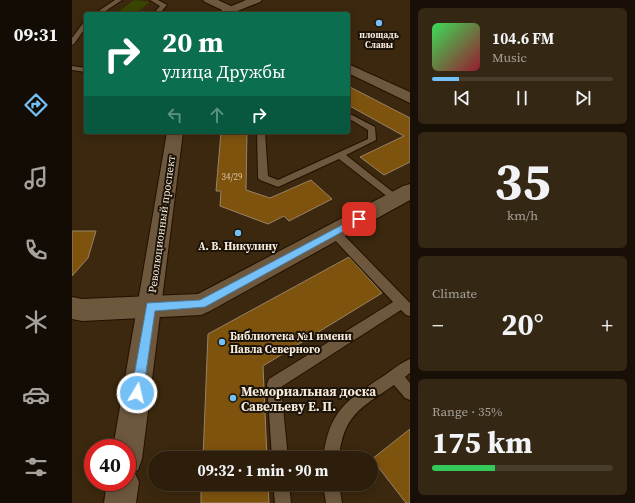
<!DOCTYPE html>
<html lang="en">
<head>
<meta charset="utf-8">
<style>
  :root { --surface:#2c1e0a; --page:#342713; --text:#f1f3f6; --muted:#a6a29c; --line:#483c2b; --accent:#75c0f6 }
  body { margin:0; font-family:"Source Serif 4",serif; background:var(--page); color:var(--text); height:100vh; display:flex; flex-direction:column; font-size:15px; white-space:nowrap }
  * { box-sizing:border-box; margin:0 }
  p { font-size:13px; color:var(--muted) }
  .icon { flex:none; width:22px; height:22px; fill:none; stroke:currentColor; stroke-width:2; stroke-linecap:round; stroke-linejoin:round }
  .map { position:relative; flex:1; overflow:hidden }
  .side { display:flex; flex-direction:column; gap:8px; padding:8px; background:#181006; width:225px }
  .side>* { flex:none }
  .banner { position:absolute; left:12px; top:12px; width:266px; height:122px; border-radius:4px; box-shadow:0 2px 10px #0003,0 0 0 1px var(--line); background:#0b6e4f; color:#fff; overflow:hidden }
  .speed { position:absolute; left:12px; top:439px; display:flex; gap:8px; font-size:20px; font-weight:700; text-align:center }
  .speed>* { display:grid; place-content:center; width:52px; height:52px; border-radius:50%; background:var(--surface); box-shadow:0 2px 10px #0003,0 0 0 1px var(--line); line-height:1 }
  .speed .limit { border:6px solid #d22; background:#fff; color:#111 }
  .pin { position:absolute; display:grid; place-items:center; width:34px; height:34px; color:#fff; margin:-17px; border-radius:8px; box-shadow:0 2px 6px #0006 }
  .me { position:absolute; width:44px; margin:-22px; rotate:9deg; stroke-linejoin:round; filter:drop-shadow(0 0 3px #0008) }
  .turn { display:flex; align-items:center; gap:14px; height:84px; padding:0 12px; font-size:18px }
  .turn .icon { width:52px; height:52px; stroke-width:2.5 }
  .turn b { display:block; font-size:28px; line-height:34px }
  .lanes { display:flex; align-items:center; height:38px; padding:0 12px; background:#0003; justify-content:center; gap:20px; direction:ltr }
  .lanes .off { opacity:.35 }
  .big { font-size:30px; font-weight:700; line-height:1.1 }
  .side .card { flex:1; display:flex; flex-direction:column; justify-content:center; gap:6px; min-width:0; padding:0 14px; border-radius:6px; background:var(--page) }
  .side .dial { align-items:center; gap:0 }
  .dial b { font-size:52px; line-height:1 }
  .song { display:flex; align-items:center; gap:12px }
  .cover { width:48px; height:48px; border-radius:6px; background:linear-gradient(135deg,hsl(130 70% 55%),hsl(350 70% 35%)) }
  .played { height:4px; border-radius:2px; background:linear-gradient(90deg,var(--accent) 15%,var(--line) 15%) }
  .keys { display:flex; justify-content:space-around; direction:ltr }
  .heat { display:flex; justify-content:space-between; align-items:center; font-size:22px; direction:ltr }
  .charge { height:6px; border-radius:3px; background:linear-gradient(90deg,#34c759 35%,var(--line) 0) }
  .trip { position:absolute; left:76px; top:451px; width:230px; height:40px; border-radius:20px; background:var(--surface); box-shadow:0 2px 10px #0003,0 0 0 1px var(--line); font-weight:700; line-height:40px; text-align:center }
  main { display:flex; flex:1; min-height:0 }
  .dock { display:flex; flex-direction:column; width:72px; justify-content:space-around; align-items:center; background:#120c04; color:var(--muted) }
  .dock .icon { width:28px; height:28px }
  .dock .active { color:var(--accent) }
  .dock b { font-size:18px; color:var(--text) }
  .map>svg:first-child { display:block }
</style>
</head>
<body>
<main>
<nav class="dock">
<b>09:31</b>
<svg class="icon active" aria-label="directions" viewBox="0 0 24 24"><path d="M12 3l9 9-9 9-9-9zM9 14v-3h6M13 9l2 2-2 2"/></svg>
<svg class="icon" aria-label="music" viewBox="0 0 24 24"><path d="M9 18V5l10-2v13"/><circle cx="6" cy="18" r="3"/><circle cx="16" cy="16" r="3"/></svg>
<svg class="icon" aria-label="phone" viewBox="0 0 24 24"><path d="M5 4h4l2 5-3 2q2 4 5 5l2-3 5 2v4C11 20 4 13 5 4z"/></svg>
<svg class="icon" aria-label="climate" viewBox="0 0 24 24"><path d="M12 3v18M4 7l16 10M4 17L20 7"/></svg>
<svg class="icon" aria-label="car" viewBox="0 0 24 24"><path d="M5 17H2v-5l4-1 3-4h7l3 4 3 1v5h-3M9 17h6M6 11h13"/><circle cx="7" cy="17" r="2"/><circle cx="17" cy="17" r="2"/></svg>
<svg class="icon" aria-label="filters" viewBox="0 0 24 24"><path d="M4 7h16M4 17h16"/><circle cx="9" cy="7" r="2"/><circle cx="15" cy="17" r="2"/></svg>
</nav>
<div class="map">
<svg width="338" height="503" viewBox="0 0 338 503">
  <rect width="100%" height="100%" fill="#3b280e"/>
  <path fill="#3a4501" d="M62,0L78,2L63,14L46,12Z"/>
  <path fill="#7e530e" stroke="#998367" d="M276,86L338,118V162L312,175L288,157L332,136L276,105Z
    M149,132H175L174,190L198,198L239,180L260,199L217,221L212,216L196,224L148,206L149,191H144Z
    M0,231H24L16,258L0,276Z
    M277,257L310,293L191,366L195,458H131L136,334Z
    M338,429V503H334L300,459Z
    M129,484H196L197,503H129Z"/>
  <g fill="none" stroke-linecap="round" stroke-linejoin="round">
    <defs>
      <path id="service" d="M43,0H50L29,14H22Z
        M78,0H86L95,5L87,14H81L88,6Z
        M14,21V27L2,44L0,45V38L12,22Z
        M0,66L14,68V72L0,70Z
        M276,113L303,127L304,140L274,155L327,197L329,199L327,201H321L267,159L206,187L188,180L186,178L185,132H193L196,176L206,180L296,139V130L276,118Z
        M262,228L266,229L338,303V316L334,315L329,310L209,387L216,458H200L195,384L197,379L321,302L258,235L257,232L258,229Z
        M338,359V373L333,377L338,383V400L333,398L322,385C289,408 271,415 267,458H251C257,412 273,401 310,377C319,371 328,363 338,359Z
        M201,484H217L219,503H203Z
        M251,484H267L270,503H254Z"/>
      <path id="minor" d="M174,0H190L188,2L163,12H155L153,10L155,8Z
        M276,64L338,92V103L276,73Z
        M338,184V200L138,311L129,315L10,321L0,319V297L10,299L126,294L331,186Z"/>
      <path id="tertiary" d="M131,0H146L163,8L165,10L161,14H147L150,10L133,2Z
        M95,132H111L70,459L66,470L62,471L67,482L64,503H32L35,482H55V448H41Z"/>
    </defs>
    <use href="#service" stroke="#221000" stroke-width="2"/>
    <use href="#minor" stroke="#221000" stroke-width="2"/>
    <use href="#tertiary" stroke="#221000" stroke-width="2"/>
    <use href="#service" fill="#6d573d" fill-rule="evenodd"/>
    <use href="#minor" fill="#6d573d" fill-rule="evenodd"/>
    <use href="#tertiary" fill="#6d573d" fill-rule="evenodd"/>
  </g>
  <path fill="#75c0f6" stroke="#4c7da0" d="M287,216L290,217L291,219L290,221L133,307L83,311L71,393L69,397L65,399L61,397L59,393L75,303L128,300Z"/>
  <g fill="#75c0f6" stroke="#1c1308" stroke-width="1.5">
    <circle cx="307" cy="23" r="4"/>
    <circle cx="166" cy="233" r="4"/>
    <circle cx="150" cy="342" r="4"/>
    <circle cx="161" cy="398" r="4"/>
  </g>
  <g text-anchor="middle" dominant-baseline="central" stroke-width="4" stroke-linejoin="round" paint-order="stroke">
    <g font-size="9" font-weight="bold" fill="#f6eadb" stroke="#1c1308">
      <text x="307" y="35">площадь<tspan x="307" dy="10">Славы</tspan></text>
    </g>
    <g font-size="9" fill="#d8c4a8">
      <text x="160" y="177">34/29</text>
    </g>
    <g font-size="11" fill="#f6eadb" stroke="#1c1308">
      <text transform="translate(90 224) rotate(-82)">Революционный проспект</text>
    </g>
    <g font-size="11" font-weight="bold" fill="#f6eadb" stroke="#1c1308">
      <text x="166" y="246">А. В. Никулину</text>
      <text x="158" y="336" text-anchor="start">Библиотека №1 имени<tspan x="158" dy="13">Павла Северного</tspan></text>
    </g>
    <g font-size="13" font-weight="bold" fill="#f6eadb" stroke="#1c1308" text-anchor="start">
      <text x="169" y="391">Мемориальная доска<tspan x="169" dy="15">Савельеву Е. П.</tspan></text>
    </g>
  </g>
</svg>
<div class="speed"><div class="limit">40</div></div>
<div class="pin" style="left:287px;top:219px;background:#d93025"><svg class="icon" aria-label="arrive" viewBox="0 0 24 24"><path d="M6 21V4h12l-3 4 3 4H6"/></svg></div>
<svg class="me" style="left:65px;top:393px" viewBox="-20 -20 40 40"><circle r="17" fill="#75c0f6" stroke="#fff" stroke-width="3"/><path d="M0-11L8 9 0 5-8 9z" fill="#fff"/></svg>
<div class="trip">09:32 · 1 min · 90 m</div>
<div class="banner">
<div class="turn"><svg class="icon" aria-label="right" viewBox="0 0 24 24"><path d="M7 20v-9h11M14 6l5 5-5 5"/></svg><div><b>20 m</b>улица Дружбы</div></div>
<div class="lanes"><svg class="icon off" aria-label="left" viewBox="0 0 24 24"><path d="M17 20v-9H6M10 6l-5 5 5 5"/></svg><svg class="icon off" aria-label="ahead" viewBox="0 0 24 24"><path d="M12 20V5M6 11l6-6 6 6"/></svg><svg class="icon" aria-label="right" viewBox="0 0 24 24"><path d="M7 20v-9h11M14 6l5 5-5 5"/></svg></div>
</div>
</div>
<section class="side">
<div class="card">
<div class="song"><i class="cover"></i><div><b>104.6 FM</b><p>Music</p></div></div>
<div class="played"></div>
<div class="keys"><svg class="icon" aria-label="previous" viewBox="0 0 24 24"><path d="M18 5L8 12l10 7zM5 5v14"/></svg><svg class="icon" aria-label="pause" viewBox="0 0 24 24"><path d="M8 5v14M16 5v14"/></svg><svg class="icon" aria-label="next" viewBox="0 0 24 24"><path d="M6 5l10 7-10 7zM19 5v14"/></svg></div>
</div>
<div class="card dial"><b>35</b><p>km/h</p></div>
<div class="card"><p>Climate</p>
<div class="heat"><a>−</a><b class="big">20°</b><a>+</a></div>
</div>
<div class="card"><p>Range · 35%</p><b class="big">175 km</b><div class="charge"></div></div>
</section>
</main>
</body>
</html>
